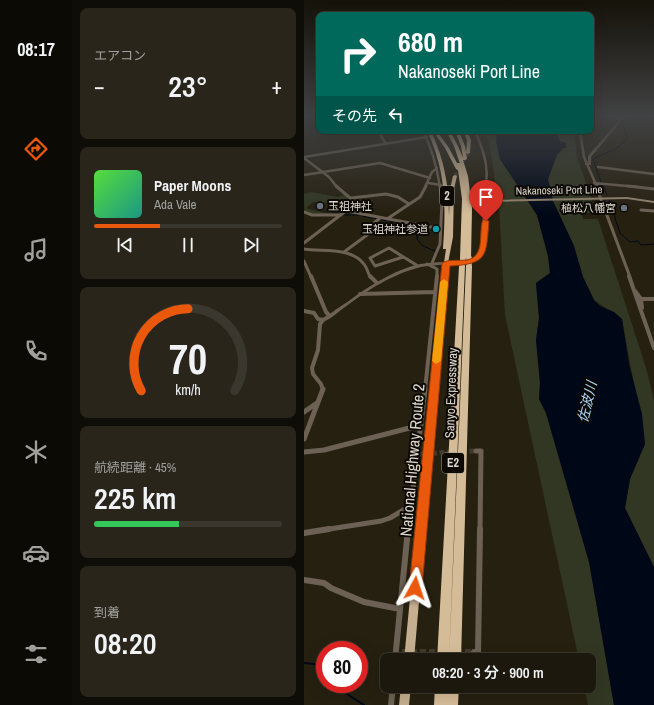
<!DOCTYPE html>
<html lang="ja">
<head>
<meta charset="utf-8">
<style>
  :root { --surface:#1c180d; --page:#29251b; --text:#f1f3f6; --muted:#a0a09d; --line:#3a372e; --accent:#ea580c }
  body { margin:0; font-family:"Archivo Narrow","Noto Sans JP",sans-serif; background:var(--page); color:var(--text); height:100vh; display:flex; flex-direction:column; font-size:15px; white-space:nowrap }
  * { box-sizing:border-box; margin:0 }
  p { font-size:13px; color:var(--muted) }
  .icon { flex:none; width:22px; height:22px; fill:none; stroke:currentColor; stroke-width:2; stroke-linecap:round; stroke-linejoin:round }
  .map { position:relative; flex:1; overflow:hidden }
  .side { display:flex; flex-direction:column; gap:8px; padding:8px; background:#0f0d07; width:232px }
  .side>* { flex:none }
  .hud { position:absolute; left:12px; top:12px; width:278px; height:122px; border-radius:8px; box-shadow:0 4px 16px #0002,0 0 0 1px var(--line); background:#00695c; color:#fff; overflow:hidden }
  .speed { position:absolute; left:12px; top:641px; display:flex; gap:8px; font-size:20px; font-weight:700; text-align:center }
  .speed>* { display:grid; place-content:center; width:52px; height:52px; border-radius:50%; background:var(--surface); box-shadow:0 4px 16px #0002,0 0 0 1px var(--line); line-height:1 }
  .speed .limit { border:6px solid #d22; background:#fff; color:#111 }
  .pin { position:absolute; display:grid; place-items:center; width:34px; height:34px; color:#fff; margin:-41px -17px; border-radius:50% 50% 50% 0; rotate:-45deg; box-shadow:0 0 4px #0007 }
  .pin .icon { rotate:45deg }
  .me { position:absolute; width:44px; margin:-22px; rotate:5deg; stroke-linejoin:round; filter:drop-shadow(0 0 3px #0008) }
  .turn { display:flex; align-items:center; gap:14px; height:84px; padding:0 16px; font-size:18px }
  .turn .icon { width:52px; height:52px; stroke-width:2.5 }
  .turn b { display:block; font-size:28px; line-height:34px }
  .then { display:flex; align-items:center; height:38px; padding:0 16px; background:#0003; gap:8px; font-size:15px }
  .big { font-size:30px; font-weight:600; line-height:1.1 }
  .side .widget { flex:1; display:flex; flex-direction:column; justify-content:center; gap:6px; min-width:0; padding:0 14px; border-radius:8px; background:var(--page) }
  .side .dial { align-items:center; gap:0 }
  .dial svg { height:104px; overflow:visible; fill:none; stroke:var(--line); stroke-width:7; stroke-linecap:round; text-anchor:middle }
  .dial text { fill:var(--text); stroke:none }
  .song { display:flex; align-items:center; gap:12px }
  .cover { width:48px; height:48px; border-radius:6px; background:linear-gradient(135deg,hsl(110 70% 55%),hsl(170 70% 35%)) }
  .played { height:4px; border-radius:2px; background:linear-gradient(90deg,var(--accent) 35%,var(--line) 35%) }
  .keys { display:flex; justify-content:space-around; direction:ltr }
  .heat { display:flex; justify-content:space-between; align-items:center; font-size:22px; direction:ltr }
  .charge { height:6px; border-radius:3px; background:linear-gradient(90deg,#34c759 45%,var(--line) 0) }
  .trip { position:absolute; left:76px; top:653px; width:216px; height:40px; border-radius:8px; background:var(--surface); box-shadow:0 4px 16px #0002,0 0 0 1px var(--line); font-weight:600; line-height:40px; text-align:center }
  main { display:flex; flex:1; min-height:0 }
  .dock { display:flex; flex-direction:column; width:72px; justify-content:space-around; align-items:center; background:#0b0a05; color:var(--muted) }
  .dock .icon { width:28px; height:28px }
  .dock .selected { color:var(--accent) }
  .dock b { font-size:18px; color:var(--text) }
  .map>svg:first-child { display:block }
</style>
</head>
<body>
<main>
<nav class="dock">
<b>08:17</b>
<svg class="icon selected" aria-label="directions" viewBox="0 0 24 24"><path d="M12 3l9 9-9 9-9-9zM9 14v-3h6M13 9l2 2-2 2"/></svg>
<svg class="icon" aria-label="music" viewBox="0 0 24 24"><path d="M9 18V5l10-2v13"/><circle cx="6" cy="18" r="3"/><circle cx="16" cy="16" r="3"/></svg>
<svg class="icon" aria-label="phone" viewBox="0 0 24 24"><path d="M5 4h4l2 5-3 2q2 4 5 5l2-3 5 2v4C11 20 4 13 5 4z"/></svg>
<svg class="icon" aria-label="climate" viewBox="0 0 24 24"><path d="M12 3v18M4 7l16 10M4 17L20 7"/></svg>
<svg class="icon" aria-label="car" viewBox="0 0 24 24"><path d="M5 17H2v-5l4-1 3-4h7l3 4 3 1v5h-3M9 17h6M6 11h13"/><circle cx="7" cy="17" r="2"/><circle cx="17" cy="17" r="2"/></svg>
<svg class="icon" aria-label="filters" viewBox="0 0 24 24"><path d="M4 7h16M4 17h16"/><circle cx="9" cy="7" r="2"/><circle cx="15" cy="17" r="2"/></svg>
</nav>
<section class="side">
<div class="widget"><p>エアコン</p>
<div class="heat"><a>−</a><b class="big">23°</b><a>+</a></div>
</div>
<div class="widget">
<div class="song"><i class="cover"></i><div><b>Paper Moons</b><p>Ada Vale</p></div></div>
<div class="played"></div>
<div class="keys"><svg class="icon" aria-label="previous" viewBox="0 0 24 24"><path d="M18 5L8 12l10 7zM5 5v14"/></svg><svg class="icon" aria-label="pause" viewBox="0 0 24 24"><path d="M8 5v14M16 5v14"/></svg><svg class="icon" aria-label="next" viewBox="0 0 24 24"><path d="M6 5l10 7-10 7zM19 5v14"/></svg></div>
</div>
<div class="widget dial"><svg viewBox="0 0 100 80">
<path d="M14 69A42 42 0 1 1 86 69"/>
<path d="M14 69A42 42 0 0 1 50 6" stroke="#ea580c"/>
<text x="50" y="56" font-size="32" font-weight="700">70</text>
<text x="50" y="72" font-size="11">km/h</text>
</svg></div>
<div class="widget"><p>航続距離 · 45%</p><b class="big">225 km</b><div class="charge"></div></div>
<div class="widget"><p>到着</p><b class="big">08:20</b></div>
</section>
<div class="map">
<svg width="350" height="705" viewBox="0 0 350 705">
  <rect width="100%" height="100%" fill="#262011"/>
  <path fill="#313722" d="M178,131H193L196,159L233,215L244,256L246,273L232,283L235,318L232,340L236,383L235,399L242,413L285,562L310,705H284L280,686H285V660H275L201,315L195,206L185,142Z
    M254,131H270L273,157L288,201L287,204L290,213H278L279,219H294L343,371L350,401V567L321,508L326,479L341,444L318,319L290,300L279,277L270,246L249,201L244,179L253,155L258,151L259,142L256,141L253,135Z
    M7,192L34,197L40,195L45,198C41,200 29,201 24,200L23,201L24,203L9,202L2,208L21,213L29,212L27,214C21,214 5,217 1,211C0,208 0,199 0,194Z"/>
  <path fill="#000818" d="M193,131H254L253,135L256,141L262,143V148H259L253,155L244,179L249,201L270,246L279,277L290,300L296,306L310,312L318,319L325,364L338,414L341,444L326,479L321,508L350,567V705H310L285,562L242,413L235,399L236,383L232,340L235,318L232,283L246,273L244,256L233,215L196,159L192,142Z"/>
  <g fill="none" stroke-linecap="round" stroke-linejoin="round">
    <path stroke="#000818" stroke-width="1" d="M312,121L318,115
      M297,182L289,159C301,152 315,151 323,138L319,122
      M298,184L303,195
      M305,200L316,233L326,242L334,241L337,245L350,244
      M41,215H47
      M49,215H56
      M58,216L96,223L113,235V239L119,246L131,251"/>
    <path stroke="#000818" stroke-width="2" d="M0,663L21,665
      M43,684V694L60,705"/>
    <path stroke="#413b2d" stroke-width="5" stroke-dasharray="5 2.5" stroke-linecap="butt" d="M113,454L172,451"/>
    <path stroke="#413b2d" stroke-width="6" stroke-dasharray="6 3" stroke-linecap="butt" d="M98,652H137
      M152,652H170"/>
    <path stroke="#413b2d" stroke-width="3.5" stroke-dasharray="3.5 2" stroke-linecap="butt" d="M151,176L164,153"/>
    <path stroke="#6c6154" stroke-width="2.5" d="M310,115L307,117L319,118
      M74,131L82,144
      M119,131C128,149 133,167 136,187
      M171,131C178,146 185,165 182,182
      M276,131L280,157L293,187
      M0,157L123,137
      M0,158L25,177L33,187
      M294,167L350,174
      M0,175L76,163L126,178
      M124,183L137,185
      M290,183L334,187
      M121,187L128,172L133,168"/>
    <path stroke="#6c6154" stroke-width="3" d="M292,186L326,277
      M324,186L350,189
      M47,198L82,194L94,197L105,204
      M337,210L350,211
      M43,211L137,229
      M0,212L8,215H37
      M83,219L116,197L122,186
      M0,243L52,203L32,186
      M0,249C18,252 46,247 59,263C63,267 64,273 66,277
      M40,252L63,235L65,233L63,229L76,218
      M99,257L71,266L66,258L85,248L114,266
      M0,261L7,277
      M128,263L136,244L138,201L136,186
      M123,264L133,269V277"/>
    <path stroke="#6c6154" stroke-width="4" d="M7,276L22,312L26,316L19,320L16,324L14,350L8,368L9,374L17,384L19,390
      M66,276L73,283
      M325,276L350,348
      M331,291L337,299L338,308
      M56,294L131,292
      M337,299H350
      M0,311L10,313L14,319L19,320
      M121,390L133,276"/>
    <path stroke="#6c6154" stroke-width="5" d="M0,412L13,403
      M0,439L19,389
      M172,451H177L176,530
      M0,452L20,450L117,425
      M19,530L77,521L86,518L106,506
      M104,530L121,389"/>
    <path stroke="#6c6154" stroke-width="6" d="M0,533L25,529
      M0,580L20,583L27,588L60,602L96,609
      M170,652L174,653L176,529
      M91,660L104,529
      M87,705L89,686"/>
    <path fill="#6c6154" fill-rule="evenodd" d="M320,115H322L287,157V165H281V163H284V156Z
      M181,181L184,182L182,201L180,202L178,201Z
      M142,262L144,263L143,264C132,266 121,265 110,269C79,278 53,298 28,317H24V316C30,310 39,305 46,300C65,286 86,273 108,266C119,263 131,262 142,262Z"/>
    <path fill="#968670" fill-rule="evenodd" d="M323,197L350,201V203L323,199L182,202C183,219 189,253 170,261C162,266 151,264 142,264L140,263L142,262C149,262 157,262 164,261C187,254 176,217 179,200Z"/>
    <path fill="#c6af90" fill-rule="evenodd" d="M123,131H127C140,159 145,185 145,216L146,189L149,176L151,175L153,176L150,189L149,237L144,263L140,309L110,660H100L134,309L140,263L142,249H139V248C142,205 142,171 123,131Z
      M159,131H163L167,140L166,153L164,154L162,153L163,140Z
      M97,686H107L105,705H95Z"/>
    <path fill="#d5bc99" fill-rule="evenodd" d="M129,131H133L145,148L153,163H156L155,161L150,146L142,131H146L154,146L159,158L157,146L151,131H155L161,146L163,159L161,160H159L164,176L168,208L167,259H163L162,258L163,226L162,258L159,260L156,258L158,199L154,170L152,169L141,148Z
      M158,264L161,266L145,660H133L155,266Z
      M165,264L168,266L157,660H145L162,266Z
      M131,686H143L142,705H130Z
      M143,686H155L154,705H142Z"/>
    <path stroke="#d5bc99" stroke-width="5.5" d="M165,258V266
      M158,266L159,258"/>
  </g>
  <linearGradient id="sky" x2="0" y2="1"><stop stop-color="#151209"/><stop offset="0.54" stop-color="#414243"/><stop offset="1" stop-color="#414243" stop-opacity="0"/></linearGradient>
  <rect width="350" height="214" fill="url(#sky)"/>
  <path fill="#ea580c" stroke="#983908" d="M179,219L185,221C182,256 184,264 146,266L118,588L116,592L111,594L107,592L105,588L138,263C144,259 155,261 163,260C182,256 174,233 179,219Z"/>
  <path fill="#f59e0b" d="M140,279L144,282L137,361L132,364L128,361L136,282Z"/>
  <g fill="#6b7280" stroke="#0d0a05" stroke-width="1.5">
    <circle cx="16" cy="206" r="4"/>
    <circle cx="320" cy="208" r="4"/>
  </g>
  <circle fill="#0f9aa8" stroke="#0d0a05" stroke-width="1.5" cx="132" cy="229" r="4"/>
  <g text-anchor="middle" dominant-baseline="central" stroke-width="4" stroke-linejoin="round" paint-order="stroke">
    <g font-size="11" fill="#dbd7cd" stroke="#0d0a05">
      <text transform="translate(255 190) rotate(-1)">Nakanoseki Port Line</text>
    </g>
    <g font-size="11" fill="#dbd7cd" stroke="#0d0a05" text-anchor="end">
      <text x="24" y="206" text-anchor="start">玉祖神社</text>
      <text x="312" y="208">植松八幡宮</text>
      <text x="124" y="229">玉祖神社参道</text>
    </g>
    <g fill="#0d0a05" stroke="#9d9a91" stroke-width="1">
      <rect x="136" y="186" width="14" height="20" rx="3"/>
      <rect x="138" y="453" width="22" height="20" rx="3"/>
    </g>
    <g font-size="12" font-weight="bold" fill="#dbd7cd">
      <text x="143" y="196">2</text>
      <text x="149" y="463">E2</text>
    </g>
    <g font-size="13" fill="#dbd7cd" stroke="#0d0a05">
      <text transform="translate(147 393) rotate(-88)">Sanyo Expressway</text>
    </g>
    <g font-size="14" font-style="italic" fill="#a7d1f6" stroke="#0d0a05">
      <text transform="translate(283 402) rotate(-77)">佐波川</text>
    </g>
    <g font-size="16" fill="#dbd7cd" stroke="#0d0a05">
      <text transform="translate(108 460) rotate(-85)">National Highway Route 2</text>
    </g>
  </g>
</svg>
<div class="speed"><div class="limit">80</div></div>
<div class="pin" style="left:182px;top:221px;background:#d93025"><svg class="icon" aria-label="arrive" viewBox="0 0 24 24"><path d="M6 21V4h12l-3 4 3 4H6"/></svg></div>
<svg class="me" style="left:111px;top:588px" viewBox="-20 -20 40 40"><path d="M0-17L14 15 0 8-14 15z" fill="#ea580c" stroke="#fff" stroke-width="4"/></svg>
<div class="trip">08:20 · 3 分 · 900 m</div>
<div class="hud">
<div class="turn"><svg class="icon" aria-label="right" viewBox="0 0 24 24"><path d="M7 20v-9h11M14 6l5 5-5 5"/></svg><div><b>680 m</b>Nakanoseki Port Line</div></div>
<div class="then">その先<svg class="icon" aria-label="left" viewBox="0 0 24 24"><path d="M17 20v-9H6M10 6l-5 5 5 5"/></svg></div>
</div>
</div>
</main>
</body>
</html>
